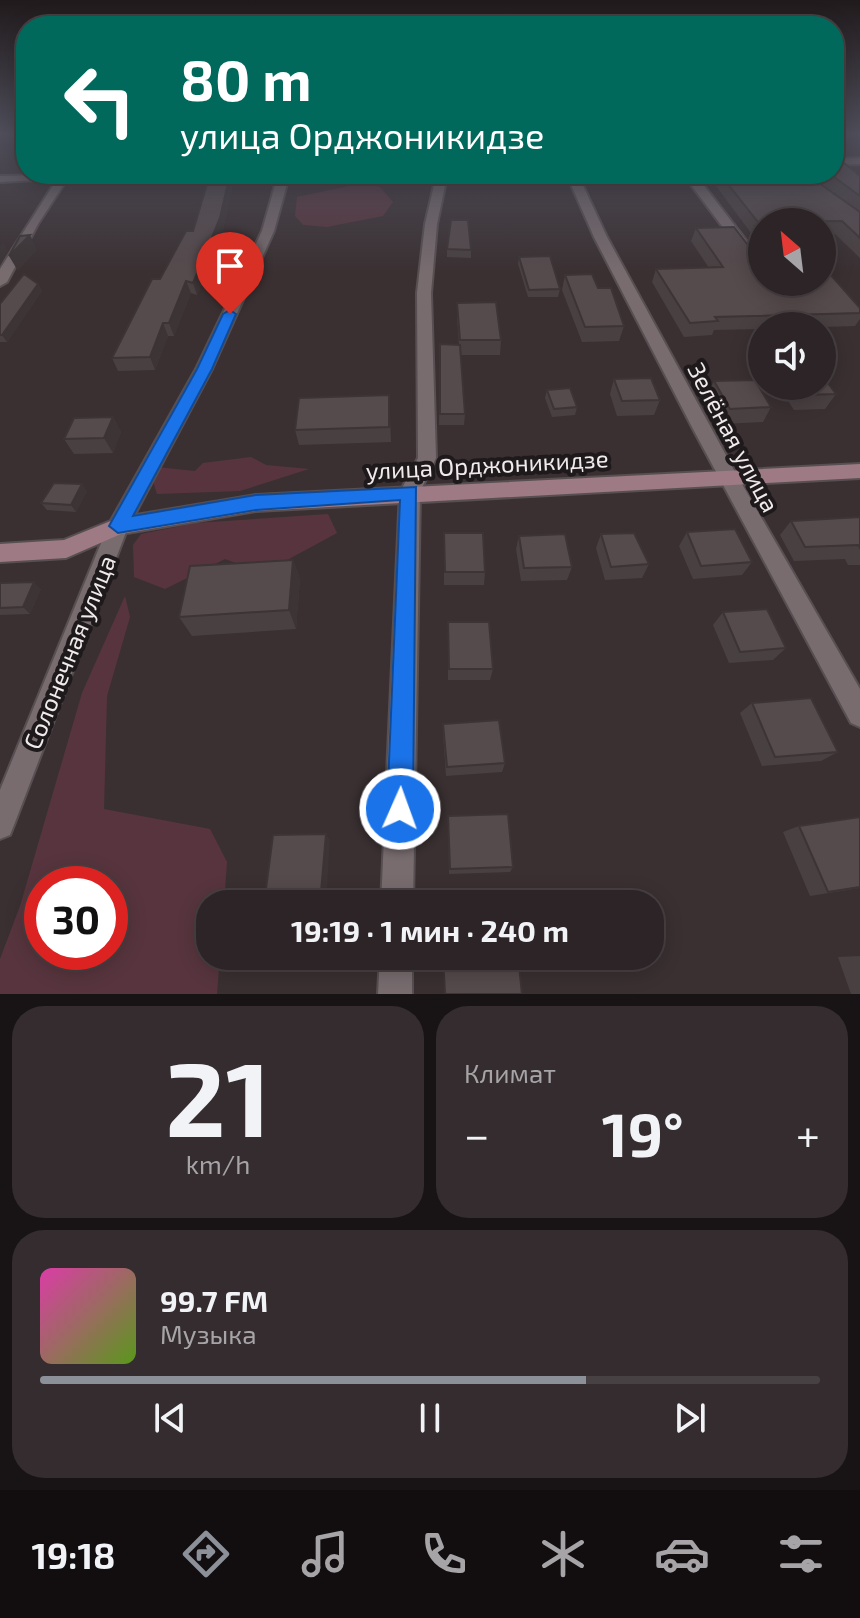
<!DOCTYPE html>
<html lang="ru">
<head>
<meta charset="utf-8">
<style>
  :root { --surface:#2c2426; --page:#342c2e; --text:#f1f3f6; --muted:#a6a4a7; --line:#484143; --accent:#8c9099 }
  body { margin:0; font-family:"Exo 2",sans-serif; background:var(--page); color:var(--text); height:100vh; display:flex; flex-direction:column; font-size:30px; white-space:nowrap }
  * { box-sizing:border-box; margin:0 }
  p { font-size:26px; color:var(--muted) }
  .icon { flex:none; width:44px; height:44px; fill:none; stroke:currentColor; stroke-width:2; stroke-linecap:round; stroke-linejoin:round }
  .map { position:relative; height:994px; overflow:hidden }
  .side { display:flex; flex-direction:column; gap:12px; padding:12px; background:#181415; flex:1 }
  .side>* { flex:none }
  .hud { position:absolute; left:16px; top:16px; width:828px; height:168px; border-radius:32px; box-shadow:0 4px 20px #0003,0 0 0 2px var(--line); background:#00695c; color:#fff; overflow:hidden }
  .needle { width:52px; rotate:332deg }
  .tools { position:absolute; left:748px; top:208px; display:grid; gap:16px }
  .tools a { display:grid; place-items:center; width:88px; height:88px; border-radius:50%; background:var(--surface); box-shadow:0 4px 20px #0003,0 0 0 2px var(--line); font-size:40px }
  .speed { position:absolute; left:24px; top:866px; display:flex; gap:16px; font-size:40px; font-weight:700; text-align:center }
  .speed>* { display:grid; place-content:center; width:104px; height:104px; border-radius:50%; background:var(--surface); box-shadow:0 4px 20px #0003,0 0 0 2px var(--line); line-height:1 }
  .speed .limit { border:12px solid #d22; background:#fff; color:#111 }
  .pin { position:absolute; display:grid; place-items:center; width:68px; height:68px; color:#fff; margin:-82px -34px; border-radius:50% 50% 50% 0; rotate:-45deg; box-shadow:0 0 8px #0007 }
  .pin .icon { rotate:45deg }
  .me { position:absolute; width:88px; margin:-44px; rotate:2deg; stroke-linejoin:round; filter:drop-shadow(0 0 6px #0008) }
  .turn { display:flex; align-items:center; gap:28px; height:168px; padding:0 32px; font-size:36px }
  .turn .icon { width:104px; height:104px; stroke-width:2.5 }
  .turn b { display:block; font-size:56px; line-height:68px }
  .big { font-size:60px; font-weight:700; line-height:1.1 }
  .side .widget { flex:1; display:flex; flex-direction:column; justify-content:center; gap:12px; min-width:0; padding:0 28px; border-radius:32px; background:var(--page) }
  .side .dial { align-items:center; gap:0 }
  .dial b { font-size:104px; line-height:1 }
  .song { display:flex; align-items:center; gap:24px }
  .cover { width:96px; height:96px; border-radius:12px; background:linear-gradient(135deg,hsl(320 70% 55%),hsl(90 70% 35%)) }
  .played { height:8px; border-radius:4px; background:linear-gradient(90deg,var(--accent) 70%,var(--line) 70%) }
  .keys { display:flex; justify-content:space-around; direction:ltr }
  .heat { display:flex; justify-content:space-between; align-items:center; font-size:44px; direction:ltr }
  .side .tiles { flex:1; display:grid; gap:12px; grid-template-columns:1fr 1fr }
  .widget:last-child { grid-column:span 2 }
  .trip { position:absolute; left:196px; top:890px; width:468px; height:80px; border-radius:32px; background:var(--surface); box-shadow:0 4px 20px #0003,0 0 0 2px var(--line); font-weight:700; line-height:80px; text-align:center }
  .menu { display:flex; height:128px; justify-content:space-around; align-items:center; background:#120e0f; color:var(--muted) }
  .menu .icon { width:56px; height:56px }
  .menu .selected { color:var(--accent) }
  .menu b { font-size:36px; color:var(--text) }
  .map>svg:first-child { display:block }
</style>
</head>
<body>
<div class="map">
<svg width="860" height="994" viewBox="0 0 860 994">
  <rect width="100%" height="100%" fill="#3a3032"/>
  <path fill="#58353e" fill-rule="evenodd" d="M363,183L380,187L393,202L383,216L327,227L303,225L295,216L297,197Z
    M251,457L266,465L309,469L240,491L157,494L152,478L156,467L195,471L203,463Z
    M328,514L337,533L263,573L225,559L165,589L134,577L133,545L141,534L196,523Z
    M125,596L130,617L107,696L104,809L210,829L227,862L224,904H210V956H220L217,994H0V959L20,906L82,693ZM110,884V952H42V884Z"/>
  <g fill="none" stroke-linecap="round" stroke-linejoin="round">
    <defs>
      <path id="street" d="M860,158V164L834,165V159Z
        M89,174L68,178L38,224L7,282L0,286V269L57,179L0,182V176Z
        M273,174H334L328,177L288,180L274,231L212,369L128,527L14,825L10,835L0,839V790L108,526L196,369L262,231L277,178Z
        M361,174L484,177L637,174L631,177L580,179L607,237L734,470L860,689V727L851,723L692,427L594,237L569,180L446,181L437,224L431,293L436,458L420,492L413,904H381L400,492L418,458L417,293L425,224L435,181L367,177Z
        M683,174H695L762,261V274L757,273Z
        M380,956H412V994H378Z"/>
      <path id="secondary" d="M860,464V478L256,511L121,534L66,558L0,562V544L64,540L118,518L256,495Z"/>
    </defs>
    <use href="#street" stroke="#574f51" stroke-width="4"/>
    <use href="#secondary" stroke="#574f51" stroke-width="4"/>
    <use href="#street" fill="#786c6f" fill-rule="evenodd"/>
    <use href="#secondary" fill="#9e7a84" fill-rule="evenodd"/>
  </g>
  <path fill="#494041" d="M716,174H806L811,177L812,174H834L860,176V258L835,234L822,235V222H762V256L749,239L751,233L713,182Z
    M233,184L223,230L197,295L191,293L174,336H168L155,370L118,371L112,358L160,279L193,231Z
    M696,228L787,291L790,292L784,282H822L860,308V319L855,326L822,327V326H762V329L714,330L712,335L684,337L652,282L656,269L709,268L691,241Z
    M447,249L471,250V258L447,257Z
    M519,257L560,289L558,297H528L518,264Z
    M565,275L598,288L624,326L619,341L582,342L562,290Z
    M38,284L42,291L7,342H0V304Z
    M457,303L501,340L500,355H461L465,414L464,425H439L440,344L459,345L457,318Z
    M614,379L660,400L654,415L617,416L610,394Z
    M714,381L771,407L763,422L722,424L707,396Z
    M784,386H822L836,394L825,409L794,410L781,390Z
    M547,390L577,407L575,415L552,417L545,398Z
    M389,395L391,442L299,445L295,430Z
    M113,417L121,432L113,453L74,454L64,439Z
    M87,491L76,512L47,510L41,503Z
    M860,517V565H848L845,559L794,561L780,535L791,521Z
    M687,532L752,562L742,575L693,579L679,546Z
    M444,533L485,572L484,585H444Z
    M601,534L649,564L642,578L605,580L596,548Z
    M519,536L572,567L567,580L521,581L516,549Z
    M293,560L300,579L296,629L192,636L179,617Z
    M0,583L41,589L30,614L0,615Z
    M723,612L786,648L773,660L729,663L713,625Z
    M448,622L493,669L490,680H448Z
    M752,703L838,752L821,761L762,766L740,713Z
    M443,724L505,763L502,772L446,776L443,734Z
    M448,816L513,867L510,872L449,874Z
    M860,817V888L810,896L783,832L799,826Z
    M860,956V994H851L838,957Z"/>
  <path fill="#3c3435" d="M230,174L233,184L223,230L197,295L193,283Z
    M30,235L37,250L18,271L9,256Z
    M3,242L8,251L0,266V247Z
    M186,281L191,293L174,336L169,323Z
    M38,284L42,291L7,342L2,335Z
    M163,323L168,336L155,370L150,357Z
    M113,417L121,432L113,453L104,438Z
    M82,484L87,491L76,512L71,505Z
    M293,560L300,579L296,629L289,610Z
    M34,582L41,589L30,614L23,607Z
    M326,834L330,840L326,904H320Z"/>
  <path fill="#554a4c" stroke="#3c3435" stroke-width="2" d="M844,163L860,176V196L830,174H834V164Z
    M210,174H230L220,218L193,283L186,281L169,323H163L150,357L112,358L152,279H160L186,231H193Z
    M720,174H806L860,212V238L842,221L762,222V236L755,226H761Z
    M451,220H468L471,250L447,249Z
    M734,227L761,262L762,261V282H779L787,291L799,293L804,288L799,282H822V265L860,308V313L715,317L718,321L690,323L656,269L723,267L696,228Z
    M30,235L9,256L20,236Z
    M550,256L560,289L529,290L519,257Z
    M24,274L38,284L2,335H0V304Z
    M592,274L598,288H611L624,326L585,327L565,275Z
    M496,302L501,340H460L457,303Z
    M440,344L460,345L465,414H440Z
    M822,375L836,394L803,395L797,386H822Z
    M651,378L660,400L622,401L614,379Z
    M755,380L771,407L730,409L714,381Z
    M570,388L577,407L554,409L547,390Z
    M389,395V427L295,430L299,398Z
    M113,417L104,438L64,439L74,418Z
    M54,483L82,484L71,505L41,503Z
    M860,517V548L858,545L805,547L791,521Z
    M735,529L752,562L701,566L687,532Z
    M444,533H483L485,572H445Z
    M634,533L649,564L611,567L601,534Z
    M565,534L572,567L524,568L519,536Z
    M293,560L289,610L179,617L190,566Z
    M34,582L23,607L0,608V583Z
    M767,609L786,648L740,652L723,612Z
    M448,622H489L493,669H449Z
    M811,698L838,752L775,757L752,703Z
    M499,720L505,763L447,767L443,724Z
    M508,814L513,867L450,869L448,816Z
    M860,817V887L828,892L799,826Z
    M326,834L320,904H264L273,835Z
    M443,956H518L522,994H445Z"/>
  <linearGradient id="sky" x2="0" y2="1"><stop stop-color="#201a1c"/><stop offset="0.49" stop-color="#4f4e5a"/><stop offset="1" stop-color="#4f4e5a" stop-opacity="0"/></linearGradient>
  <rect width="860" height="273" fill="url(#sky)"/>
  <path fill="#1a73e8" stroke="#114b97" stroke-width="2" d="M230,310L236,314L212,369L133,516L256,495L416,487L413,809L409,818L400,822L391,818L387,809L400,500L256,510L118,533L109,526L197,369L223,314Z"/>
  <g text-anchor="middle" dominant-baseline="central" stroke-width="8" stroke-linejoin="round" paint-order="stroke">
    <g font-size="24" fill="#f1eaec" stroke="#1e191b">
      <text transform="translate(734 437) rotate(62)">Зелёная улица</text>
      <text transform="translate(487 464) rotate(-3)">улица Орджоникидзе</text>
      <text transform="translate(69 652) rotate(-68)">Солонечная улица</text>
    </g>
  </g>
</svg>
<div class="tools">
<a><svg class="needle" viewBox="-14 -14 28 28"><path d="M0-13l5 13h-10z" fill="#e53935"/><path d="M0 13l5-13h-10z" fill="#a6a4a7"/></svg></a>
<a><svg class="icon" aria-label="sound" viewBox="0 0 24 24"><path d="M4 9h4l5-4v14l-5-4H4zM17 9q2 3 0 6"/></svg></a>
</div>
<div class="speed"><div class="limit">30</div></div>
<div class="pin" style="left:230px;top:314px;background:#d93025"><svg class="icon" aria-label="arrive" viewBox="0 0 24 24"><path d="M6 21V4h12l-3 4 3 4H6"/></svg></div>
<svg class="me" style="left:400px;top:809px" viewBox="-20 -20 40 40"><circle r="17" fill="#1a73e8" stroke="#fff" stroke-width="3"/><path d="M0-11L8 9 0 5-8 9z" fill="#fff"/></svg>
<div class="trip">19:19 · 1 мин · 240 m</div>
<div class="hud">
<div class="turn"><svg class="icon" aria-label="left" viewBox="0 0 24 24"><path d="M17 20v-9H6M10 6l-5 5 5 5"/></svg><div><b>80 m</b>улица Орджоникидзе</div></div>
</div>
</div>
<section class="side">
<div class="tiles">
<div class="widget dial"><b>21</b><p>km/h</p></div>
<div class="widget"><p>Климат</p>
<div class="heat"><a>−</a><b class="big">19°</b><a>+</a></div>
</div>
<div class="widget">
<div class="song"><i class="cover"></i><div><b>99.7 FM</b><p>Музыка</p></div></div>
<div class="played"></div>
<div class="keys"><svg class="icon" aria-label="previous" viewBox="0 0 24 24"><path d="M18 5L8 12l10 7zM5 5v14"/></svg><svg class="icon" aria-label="pause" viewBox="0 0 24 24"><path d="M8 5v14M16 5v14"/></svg><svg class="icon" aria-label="next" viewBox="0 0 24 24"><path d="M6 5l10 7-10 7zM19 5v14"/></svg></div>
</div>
</div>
</section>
<nav class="menu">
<b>19:18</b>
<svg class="icon selected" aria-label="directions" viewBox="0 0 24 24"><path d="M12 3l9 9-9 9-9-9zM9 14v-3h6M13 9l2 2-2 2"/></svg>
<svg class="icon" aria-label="music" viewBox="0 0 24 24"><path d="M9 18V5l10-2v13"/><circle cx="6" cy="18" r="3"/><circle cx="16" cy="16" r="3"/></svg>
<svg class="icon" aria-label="phone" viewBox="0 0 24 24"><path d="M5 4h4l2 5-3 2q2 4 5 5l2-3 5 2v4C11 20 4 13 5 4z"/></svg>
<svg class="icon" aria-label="climate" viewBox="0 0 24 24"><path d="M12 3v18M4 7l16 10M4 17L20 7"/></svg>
<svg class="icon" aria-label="car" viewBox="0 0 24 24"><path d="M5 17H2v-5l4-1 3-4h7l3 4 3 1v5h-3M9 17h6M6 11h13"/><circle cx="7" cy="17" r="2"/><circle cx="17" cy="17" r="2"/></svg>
<svg class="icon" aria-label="filters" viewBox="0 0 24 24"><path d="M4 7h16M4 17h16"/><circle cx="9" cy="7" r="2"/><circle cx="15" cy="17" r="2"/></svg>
</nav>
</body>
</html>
